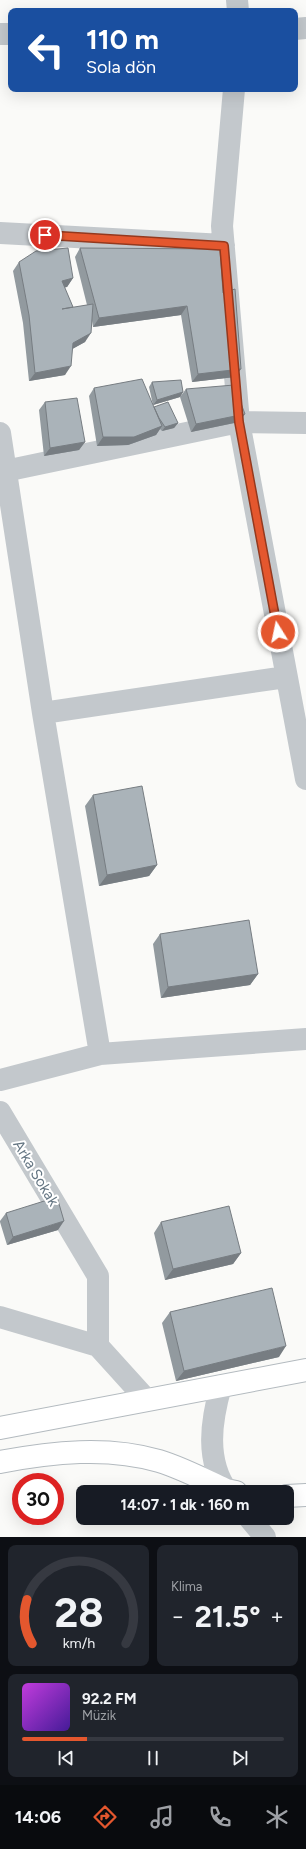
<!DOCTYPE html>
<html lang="tr">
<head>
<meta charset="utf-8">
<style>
  :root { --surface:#171b24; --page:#20242c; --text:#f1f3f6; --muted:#9ea1a6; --line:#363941; --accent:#e4572e }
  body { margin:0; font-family:Figtree,sans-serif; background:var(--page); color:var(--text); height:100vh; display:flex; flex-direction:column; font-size:15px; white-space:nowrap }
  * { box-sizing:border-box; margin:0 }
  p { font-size:13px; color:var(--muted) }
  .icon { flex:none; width:22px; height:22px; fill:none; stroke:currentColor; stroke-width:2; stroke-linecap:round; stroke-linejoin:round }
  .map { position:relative; height:1537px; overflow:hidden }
  .sheet { display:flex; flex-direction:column; gap:8px; padding:8px; background:#0d0f14; flex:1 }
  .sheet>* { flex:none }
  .banner { position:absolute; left:8px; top:8px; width:290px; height:84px; border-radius:8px; box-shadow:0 4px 16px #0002; background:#1a4fa0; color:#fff; overflow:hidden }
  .speed { position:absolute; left:12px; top:1473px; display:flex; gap:8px; font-size:20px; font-weight:700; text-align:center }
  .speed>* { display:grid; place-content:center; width:52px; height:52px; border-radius:50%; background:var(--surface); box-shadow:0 4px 16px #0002; line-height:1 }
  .speed .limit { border:6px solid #d22; background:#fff; color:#111 }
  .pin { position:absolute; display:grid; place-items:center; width:34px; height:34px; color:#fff; margin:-17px; border:2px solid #fff; border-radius:50%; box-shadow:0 1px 4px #0007 }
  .me { position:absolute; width:44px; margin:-22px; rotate:350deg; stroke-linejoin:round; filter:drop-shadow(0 0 3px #0008) }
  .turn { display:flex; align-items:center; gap:14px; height:84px; padding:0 12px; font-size:18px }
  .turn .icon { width:52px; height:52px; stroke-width:2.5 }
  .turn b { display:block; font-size:28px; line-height:34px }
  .big { font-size:30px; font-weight:700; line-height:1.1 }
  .sheet .widget { flex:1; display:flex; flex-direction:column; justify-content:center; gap:6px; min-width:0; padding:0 14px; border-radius:8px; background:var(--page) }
  .sheet .dial { align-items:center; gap:0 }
  .dial svg { height:104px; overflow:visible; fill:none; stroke:var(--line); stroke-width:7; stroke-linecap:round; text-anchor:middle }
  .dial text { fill:var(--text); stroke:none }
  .song { display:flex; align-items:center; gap:12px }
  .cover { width:48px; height:48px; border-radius:6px; background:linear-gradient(135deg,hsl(290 70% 55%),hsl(260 70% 35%)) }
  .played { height:4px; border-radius:2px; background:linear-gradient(90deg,var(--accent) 25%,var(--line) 25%) }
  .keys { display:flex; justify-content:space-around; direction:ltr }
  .heat { display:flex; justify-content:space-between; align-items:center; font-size:22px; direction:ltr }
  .sheet .tiles { flex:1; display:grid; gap:8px; grid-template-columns:1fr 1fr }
  .widget:last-child { grid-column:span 2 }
  .trip { position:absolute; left:76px; top:1485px; width:218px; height:40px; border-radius:8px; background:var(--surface); box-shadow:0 4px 16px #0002; font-weight:700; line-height:40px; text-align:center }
  .tabs { display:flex; height:64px; justify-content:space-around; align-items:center; background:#090b0e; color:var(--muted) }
  .tabs .icon { width:28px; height:28px }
  .tabs .current { color:var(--accent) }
  .tabs b { font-size:18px; color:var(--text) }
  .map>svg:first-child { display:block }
</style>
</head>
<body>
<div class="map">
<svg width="306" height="1537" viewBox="0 0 306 1537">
  <rect width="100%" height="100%" fill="#fafaf8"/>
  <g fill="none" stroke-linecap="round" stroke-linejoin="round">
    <defs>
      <path id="secondary" d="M0,1428L306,1370
        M0,1462C52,1452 108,1446 159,1461C182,1468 205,1480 226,1490L236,1492
        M287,1496L306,1495"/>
    </defs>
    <use href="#secondary" stroke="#b3babf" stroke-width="24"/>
    <path stroke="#c3c8cc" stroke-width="22" d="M237,0L238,11
      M295,29L306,28
      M0,34H11
      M234,89L222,226L239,422L306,779
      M0,233L224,245
      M0,433L43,713L100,1054
      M5,471L239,422L306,423
      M43,713L286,677
      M0,1080L100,1054L306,1039
      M0,1112L98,1276V1346
      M0,1317L98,1346L146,1399"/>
    <path stroke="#c3c8cc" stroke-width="22" d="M221,1386C211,1421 205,1461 228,1492
      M249,1518L265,1537"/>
    <use href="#secondary" stroke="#fff" stroke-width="22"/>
  </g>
  <path fill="#929a9f" d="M80,248L223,293L235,377L192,382L181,315L93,327L92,321L85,342L72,349L65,375L29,381L23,323L13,271L19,262L73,278L67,287H64L73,307L72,308L87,305L75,257Z
    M152,382L183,392L180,397L153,405L149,387Z
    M94,388L154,407L178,423L174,428L162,431L160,429L156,435L128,445L97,446L89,396Z
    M186,389L245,414L239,422L191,432L180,397Z
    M45,402L85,442L79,450L44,456L39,410Z
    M93,795L157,865L149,876L99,886L85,806Z
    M160,934L258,974L250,985L161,998L153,944Z
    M6,1213L58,1230L7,1245L0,1222V1221Z
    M161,1222L241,1253L233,1264L165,1280L154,1233Z
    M170,1312L279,1357L176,1381L162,1323Z"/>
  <path fill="#777d82" d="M73,278L67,287L56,290L62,281Z
    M187,306L181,315L93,327L99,318Z
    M91,333L85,342L67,352L73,343Z
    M71,366L65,375L29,381L35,373Z
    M241,369L235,377L192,382L198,374Z
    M183,392L180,397L153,405L157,400Z
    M245,414L239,422L191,432L196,424Z
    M178,423L174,428L162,431L165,427Z
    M162,426L156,435L128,445L97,446L103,437Z
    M85,442L79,450L44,456L50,448Z
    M157,865L149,876L99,886L107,875Z
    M258,974L250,985L161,998L168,987Z
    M64,1221L58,1230L7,1245L13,1237Z
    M241,1253L233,1264L165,1280L173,1269Z
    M286,1346L279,1357L176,1381L184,1371Z"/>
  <path fill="#aab3b9" stroke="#777d82" d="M68,248L73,278L62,281L73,307L62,309L93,304L91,333L73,343L71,366L35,373L29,315L19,262L36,251Z
    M80,248L220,249L223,293L235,289L241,369L198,374L187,306L99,318Z
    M142,379L162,426L134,437H103L94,388Z
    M181,380L183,392L157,400L152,382Z
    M234,385L245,414L196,424L186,389Z
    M77,398L85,442L50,448L45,402Z
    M168,402L178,423L165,427L159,418L154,407Z
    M142,786L157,865L107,875L93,795Z
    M249,920L258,974L168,987L160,934Z
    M57,1197L64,1221L13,1237L6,1213Z
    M229,1206L241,1253L173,1269L161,1222Z
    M272,1288L286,1346L184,1371L170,1312Z"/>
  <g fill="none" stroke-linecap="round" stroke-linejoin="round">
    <defs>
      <path id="route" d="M45,235L224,246L239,422L278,632"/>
    </defs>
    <use href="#route" stroke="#94391e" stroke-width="10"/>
    <use href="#route" stroke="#e4572e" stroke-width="7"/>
  </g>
  <g text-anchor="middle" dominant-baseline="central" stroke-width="4" stroke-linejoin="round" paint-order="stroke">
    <g font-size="15" fill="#657683" stroke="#fff">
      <text transform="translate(36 1173) rotate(59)">Arka Sokak</text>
    </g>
  </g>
</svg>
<div class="speed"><div class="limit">30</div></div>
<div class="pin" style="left:45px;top:235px;background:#d93025"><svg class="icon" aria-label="arrive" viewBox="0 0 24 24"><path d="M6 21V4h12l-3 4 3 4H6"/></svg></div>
<svg class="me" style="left:278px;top:632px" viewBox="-20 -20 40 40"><circle r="17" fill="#e4572e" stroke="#fff" stroke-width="3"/><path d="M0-11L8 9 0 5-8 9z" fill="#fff"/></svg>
<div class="trip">14:07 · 1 dk · 160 m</div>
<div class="banner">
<div class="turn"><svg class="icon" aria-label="left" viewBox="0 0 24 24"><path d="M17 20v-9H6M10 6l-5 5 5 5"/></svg><div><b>110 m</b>Sola dön</div></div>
</div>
</div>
<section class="sheet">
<div class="tiles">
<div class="widget dial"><svg viewBox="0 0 100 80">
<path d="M14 69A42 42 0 1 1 86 69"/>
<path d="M14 69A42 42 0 0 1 10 35" stroke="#e4572e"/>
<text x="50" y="56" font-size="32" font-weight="700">28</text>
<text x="50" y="72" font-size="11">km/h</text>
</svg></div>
<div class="widget"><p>Klima</p>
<div class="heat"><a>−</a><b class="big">21.5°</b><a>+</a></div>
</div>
<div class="widget">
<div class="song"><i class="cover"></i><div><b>92.2 FM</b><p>Müzik</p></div></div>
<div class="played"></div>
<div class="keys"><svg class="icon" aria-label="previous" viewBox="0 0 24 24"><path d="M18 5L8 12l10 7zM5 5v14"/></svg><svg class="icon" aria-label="pause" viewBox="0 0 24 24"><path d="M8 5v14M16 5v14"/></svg><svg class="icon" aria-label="next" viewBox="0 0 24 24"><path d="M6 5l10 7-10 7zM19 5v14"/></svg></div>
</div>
</div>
</section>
<nav class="tabs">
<b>14:06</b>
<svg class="icon current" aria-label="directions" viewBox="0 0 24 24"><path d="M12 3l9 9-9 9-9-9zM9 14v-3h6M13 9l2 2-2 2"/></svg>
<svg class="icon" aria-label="music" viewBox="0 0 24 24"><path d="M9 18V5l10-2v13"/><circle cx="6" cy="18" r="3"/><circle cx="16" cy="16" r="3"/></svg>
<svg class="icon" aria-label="phone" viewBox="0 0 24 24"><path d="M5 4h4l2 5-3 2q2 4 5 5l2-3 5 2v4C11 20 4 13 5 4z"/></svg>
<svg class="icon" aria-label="climate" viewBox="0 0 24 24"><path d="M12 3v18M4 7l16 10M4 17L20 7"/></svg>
</nav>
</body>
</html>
